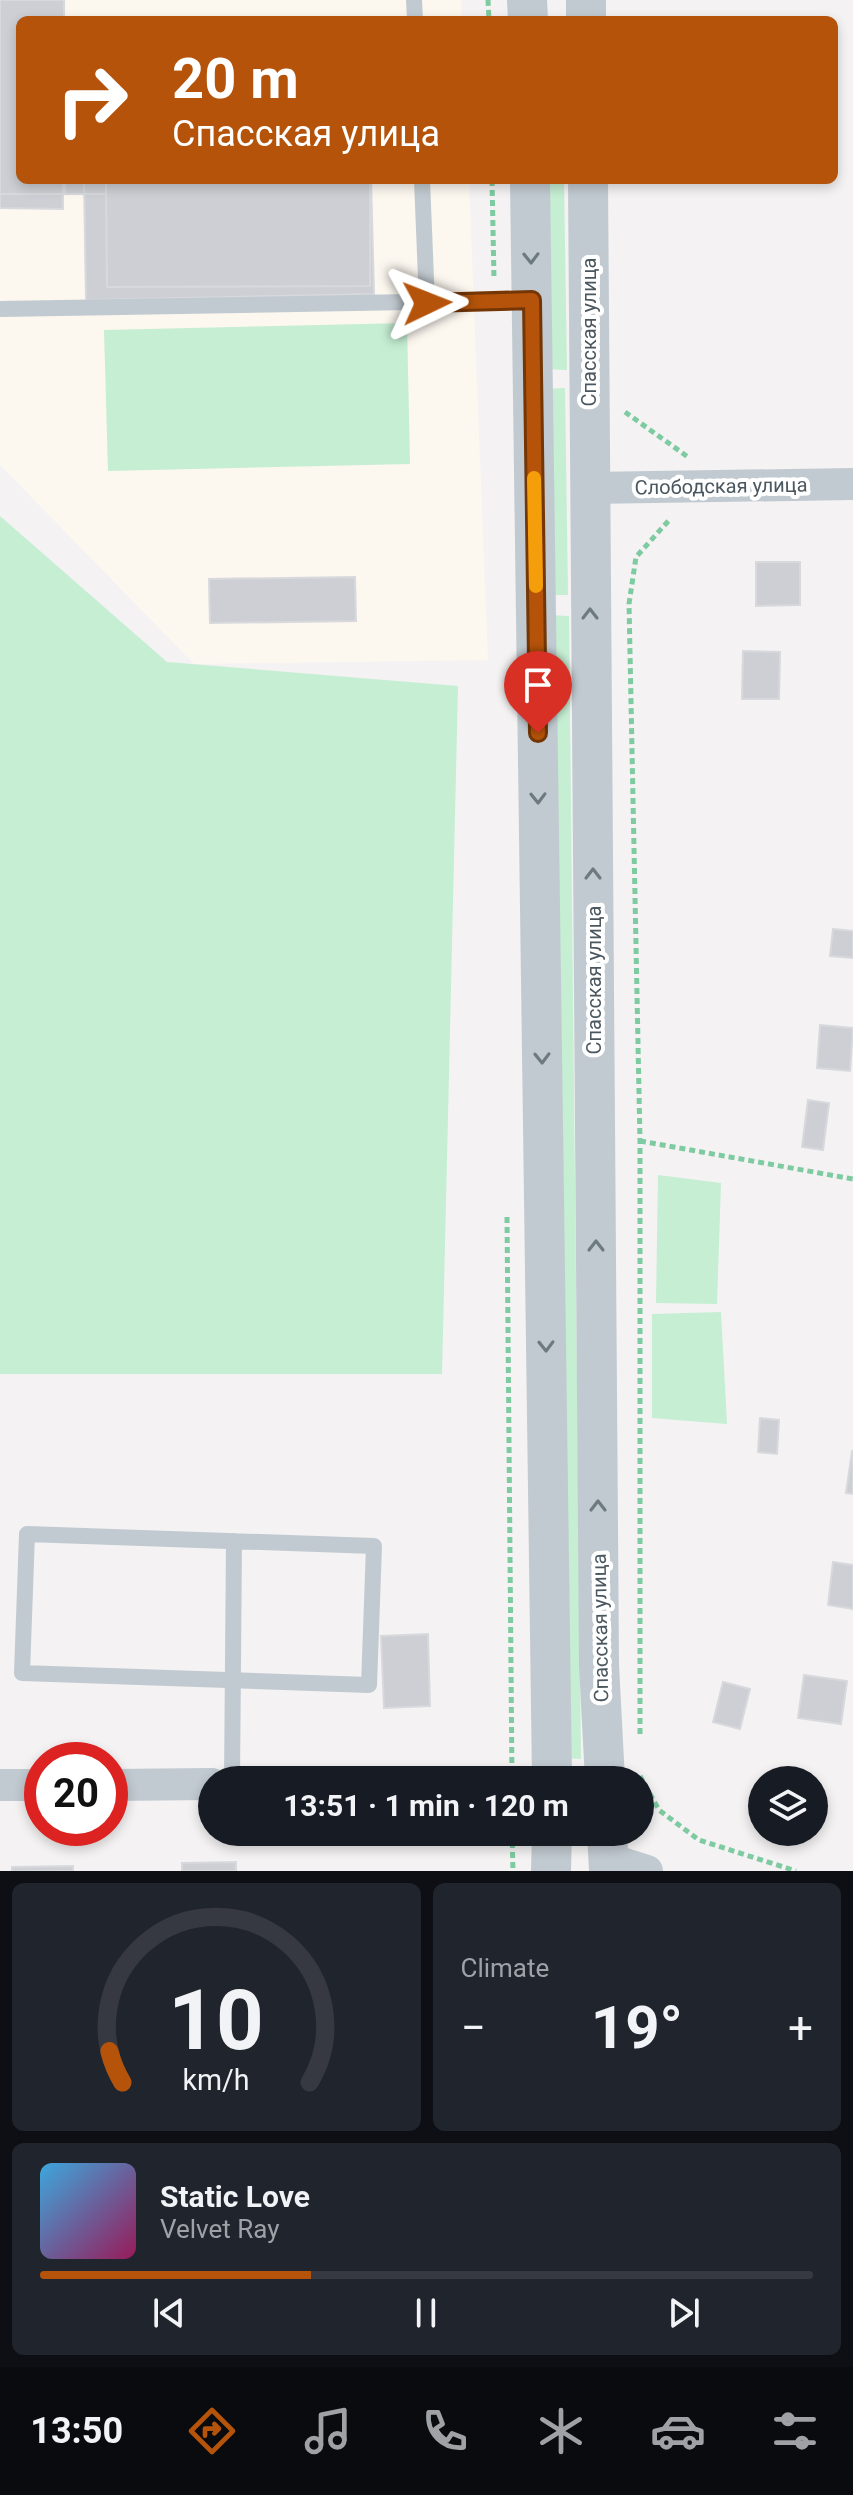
<!DOCTYPE html>
<html lang="en">
<head>
<meta charset="utf-8">
<style>
  :root { --surface:#171b24; --page:#20242c; --text:#f1f3f6; --muted:#9ea1a6; --line:#363941; --accent:#b45309 }
  body { margin:0; font-family:Roboto,sans-serif; background:var(--page); color:var(--text); height:100vh; display:flex; flex-direction:column; font-size:30px; white-space:nowrap }
  * { box-sizing:border-box; margin:0 }
  p { font-size:26px; color:var(--muted) }
  .icon { flex:none; width:44px; height:44px; fill:none; stroke:currentColor; stroke-width:2; stroke-linecap:round; stroke-linejoin:round }
  .map { position:relative; height:1871px; overflow:hidden }
  .sheet { display:flex; flex-direction:column; gap:12px; padding:12px; background:#0d0f14; flex:1 }
  .sheet>* { flex:none }
  .banner { position:absolute; left:16px; top:16px; width:822px; height:168px; border-radius:12px; box-shadow:0 4px 12px #0003; background:#b45309; color:#fff; overflow:hidden }
  .buttons { position:absolute; left:748px; top:1766px; display:grid; gap:16px }
  .buttons a { display:grid; place-items:center; width:80px; height:80px; border-radius:50%; background:var(--surface); box-shadow:0 4px 12px #0003; font-size:40px }
  .speed { position:absolute; left:24px; top:1742px; display:flex; gap:16px; font-size:40px; font-weight:700; text-align:center }
  .speed>* { display:grid; place-content:center; width:104px; height:104px; border-radius:50%; background:var(--surface); box-shadow:0 4px 12px #0003; line-height:1 }
  .speed .limit { border:12px solid #d22; background:#fff; color:#111 }
  .pin { position:absolute; display:grid; place-items:center; width:68px; height:68px; color:#fff; margin:-82px -34px; border-radius:50% 50% 50% 0; rotate:-45deg; box-shadow:0 0 8px #0007 }
  .pin .icon { rotate:45deg }
  .me { position:absolute; width:88px; margin:-44px; rotate:88deg; stroke-linejoin:round; filter:drop-shadow(0 0 6px #0008) }
  .turn { display:flex; align-items:center; gap:28px; height:168px; padding:0 24px; font-size:36px }
  .turn .icon { width:104px; height:104px; stroke-width:2.5 }
  .turn b { display:block; font-size:56px; line-height:68px }
  .big { font-size:60px; font-weight:700; line-height:1.1 }
  .sheet .tile { flex:1; display:flex; flex-direction:column; justify-content:center; gap:12px; min-width:0; padding:0 28px; border-radius:12px; background:var(--page) }
  .sheet .dial { align-items:center; gap:0 }
  .dial svg { height:208px; overflow:visible; fill:none; stroke:var(--line); stroke-width:7; stroke-linecap:round; text-anchor:middle }
  .dial text { fill:var(--text); stroke:none }
  .song { display:flex; align-items:center; gap:24px }
  .cover { width:96px; height:96px; border-radius:12px; background:linear-gradient(135deg,hsl(200 70% 55%),hsl(330 70% 35%)) }
  .played { height:8px; border-radius:4px; background:linear-gradient(90deg,var(--accent) 35%,var(--line) 35%) }
  .keys { display:flex; justify-content:space-around; direction:ltr }
  .heat { display:flex; justify-content:space-between; align-items:center; font-size:44px; direction:ltr }
  .sheet .tiles { flex:1; display:grid; gap:12px; grid-template-columns:1fr 1fr }
  .tile:last-child { grid-column:span 2 }
  .trip { position:absolute; left:198px; top:1766px; width:456px; height:80px; border-radius:40px; background:var(--surface); box-shadow:0 4px 12px #0003; font-weight:700; line-height:80px; text-align:center }
  .tabs { display:flex; height:128px; justify-content:space-around; align-items:center; background:#090b0e; color:var(--muted) }
  .tabs .icon { width:56px; height:56px }
  .tabs .selected { color:var(--accent) }
  .tabs b { font-size:36px; color:var(--text) }
  .map>svg:first-child { display:block }
</style>
</head>
<body>
<div class="map">
<svg width="853" height="1871" viewBox="0 0 853 1871">
  <rect width="100%" height="100%" fill="#f4f2f3"/>
  <path fill="#fcf7ef" d="M0,0H461L462,20H20V180H469L488,660L194,664L0,465Z"/>
  <path fill="#c5eed3" d="M545,180H564L567,370L545,369Z
    M407,323L410,464L108,471L104,330Z
    M565,388L568,595H549L545,389Z
    M0,516L167,662L458,686L442,1374H0Z
    M550,615L569,616L581,1759L561,1758Z
    M658,1175L721,1183L717,1304L656,1303Z
    M721,1312L727,1424L652,1418V1314Z"/>
  <path fill="#cdcfd4" stroke="#d7d9dd" stroke-width="2" d="M0,0H64V20H20V180H65V194H0Z
    M0,0H64V20H20V180H63V209L0,208Z
    M84,180H371L374,294L86,300Z
    M106,180H370V286L107,287Z
    M65,182H106V194H65Z
    M756,562H800V605L756,606Z
    M355,577L356,621L210,623L209,579Z
    M743,651L780,652L779,699H742Z
    M833,929L853,931V958L830,956Z
    M820,1025L853,1028L850,1071L817,1068Z
    M808,1100L829,1103L823,1150L802,1147Z
    M760,1418L779,1420L777,1454L758,1452Z
    M852,1451H853V1494L846,1493Z
    M833,1562L853,1565V1609L828,1605Z
    M428,1634L430,1706L384,1708L381,1636Z
    M804,1675L847,1681L841,1724L798,1718Z
    M723,1682L750,1689L740,1729L713,1722Z
    M236,1862V1871H182V1863Z
    M73,1866V1871H12V1867Z"/>
  <g fill="none" stroke-linecap="round" stroke-linejoin="round">
    <path stroke="#7ecba1" stroke-width="5" stroke-dasharray="6 4" stroke-linecap="butt" d="M488,0L489,20
      M492,180L494,279
      M625,412L688,457
      M640,1141L853,1179
      M507,1217L512,1780
      M640,1734V1141L629,604L636,557L671,518
      M640,1776L659,1810L699,1840L796,1871
      M512,1832L513,1871"/>
    <path stroke="#c1cad0" stroke-width="16" d="M414,0L415,20
      M422,180L427,303
      M0,309L530,300
      M27,1534L374,1546L369,1685L22,1673Z
      M232,1780L234,1541"/>
    <path stroke="#c1cad0" stroke-width="32" d="M590,488L853,484
      M0,1785H42
      M110,1785L212,1784
      M609,1859L647,1871"/>
    <path stroke="#c1cad0" stroke-width="40" d="M527,0L528,20
      M586,0V20
      M530,180L552,1780
      M588,180L599,1665L605,1780
      M607,1832L609,1871
      M551,1871L552,1832"/>
  </g>
  <defs><path id="oneway-chevron" d="M-2-3.5L2.5 0L-2 3.5" fill="none" stroke-width="1.6" stroke-linecap="round" stroke-linejoin="round" transform="scale(2)"/></defs>
  <g stroke="#6e7a81">
    <use href="#oneway-chevron" transform="translate(531 258) rotate(89)"/>
    <use href="#oneway-chevron" transform="translate(590 614) rotate(-90)"/>
    <use href="#oneway-chevron" transform="translate(538 798) rotate(89)"/>
    <use href="#oneway-chevron" transform="translate(593 874) rotate(-90)"/>
    <use href="#oneway-chevron" transform="translate(542 1058) rotate(89)"/>
    <use href="#oneway-chevron" transform="translate(596 1246) rotate(-90)"/>
    <use href="#oneway-chevron" transform="translate(546 1346) rotate(89)"/>
    <use href="#oneway-chevron" transform="translate(598 1506) rotate(-90)"/>
  </g>
  <g fill="none" stroke-linecap="round" stroke-linejoin="round">
    <defs>
      <path id="route" d="M427,303L532,300L538,733"/>
    </defs>
    <use href="#route" stroke="#753606" stroke-width="20"/>
    <use href="#route" stroke="#b45309" stroke-width="14"/>
    <path stroke="#f59e0b" stroke-width="14" d="M534,478L536,586"/>
  </g>
  <g text-anchor="middle" dominant-baseline="central" stroke-width="8" stroke-linejoin="round" paint-order="stroke">
    <g font-size="20" fill="#4b575f" stroke="#fff">
      <text transform="translate(589 332) rotate(-90)">Спасская улица</text>
      <text transform="translate(721 486) rotate(-1)">Слободская улица</text>
      <text transform="translate(594 980) rotate(-90)">Спасская улица</text>
      <text transform="translate(600 1628) rotate(-91)">Спасская улица</text>
    </g>
  </g>
</svg>
<div class="buttons">
<a><svg class="icon" aria-label="layers" viewBox="0 0 24 24"><path d="M12 4l9 5-9 5-9-5zM3 14l9 5 9-5"/></svg></a>
</div>
<div class="speed"><div class="limit">20</div></div>
<div class="pin" style="left:538px;top:733px;background:#d93025"><svg class="icon" aria-label="arrive" viewBox="0 0 24 24"><path d="M6 21V4h12l-3 4 3 4H6"/></svg></div>
<svg class="me" style="left:427px;top:303px" viewBox="-20 -20 40 40"><path d="M0-17L14 15 0 8-14 15z" fill="#b45309" stroke="#fff" stroke-width="4"/></svg>
<div class="trip">13:51 · 1 min · 120 m</div>
<div class="banner">
<div class="turn"><svg class="icon" aria-label="right" viewBox="0 0 24 24"><path d="M7 20v-9h11M14 6l5 5-5 5"/></svg><div><b>20 m</b>Спасская улица</div></div>
</div>
</div>
<section class="sheet">
<div class="tiles">
<div class="tile dial"><svg viewBox="0 0 100 80">
<path d="M14 69A42 42 0 1 1 86 69"/>
<path d="M14 69A42 42 0 0 1 9 57" stroke="#b45309"/>
<text x="50" y="56" font-size="32" font-weight="700">10</text>
<text x="50" y="72" font-size="11">km/h</text>
</svg></div>
<div class="tile"><p>Climate</p>
<div class="heat"><a>−</a><b class="big">19°</b><a>+</a></div>
</div>
<div class="tile">
<div class="song"><i class="cover"></i><div><b>Static Love</b><p>Velvet Ray</p></div></div>
<div class="played"></div>
<div class="keys"><svg class="icon" aria-label="previous" viewBox="0 0 24 24"><path d="M18 5L8 12l10 7zM5 5v14"/></svg><svg class="icon" aria-label="pause" viewBox="0 0 24 24"><path d="M8 5v14M16 5v14"/></svg><svg class="icon" aria-label="next" viewBox="0 0 24 24"><path d="M6 5l10 7-10 7zM19 5v14"/></svg></div>
</div>
</div>
</section>
<nav class="tabs">
<b>13:50</b>
<svg class="icon selected" aria-label="directions" viewBox="0 0 24 24"><path d="M12 3l9 9-9 9-9-9zM9 14v-3h6M13 9l2 2-2 2"/></svg>
<svg class="icon" aria-label="music" viewBox="0 0 24 24"><path d="M9 18V5l10-2v13"/><circle cx="6" cy="18" r="3"/><circle cx="16" cy="16" r="3"/></svg>
<svg class="icon" aria-label="phone" viewBox="0 0 24 24"><path d="M5 4h4l2 5-3 2q2 4 5 5l2-3 5 2v4C11 20 4 13 5 4z"/></svg>
<svg class="icon" aria-label="climate" viewBox="0 0 24 24"><path d="M12 3v18M4 7l16 10M4 17L20 7"/></svg>
<svg class="icon" aria-label="car" viewBox="0 0 24 24"><path d="M5 17H2v-5l4-1 3-4h7l3 4 3 1v5h-3M9 17h6M6 11h13"/><circle cx="7" cy="17" r="2"/><circle cx="17" cy="17" r="2"/></svg>
<svg class="icon" aria-label="filters" viewBox="0 0 24 24"><path d="M4 7h16M4 17h16"/><circle cx="9" cy="7" r="2"/><circle cx="15" cy="17" r="2"/></svg>
</nav>
</body>
</html>
